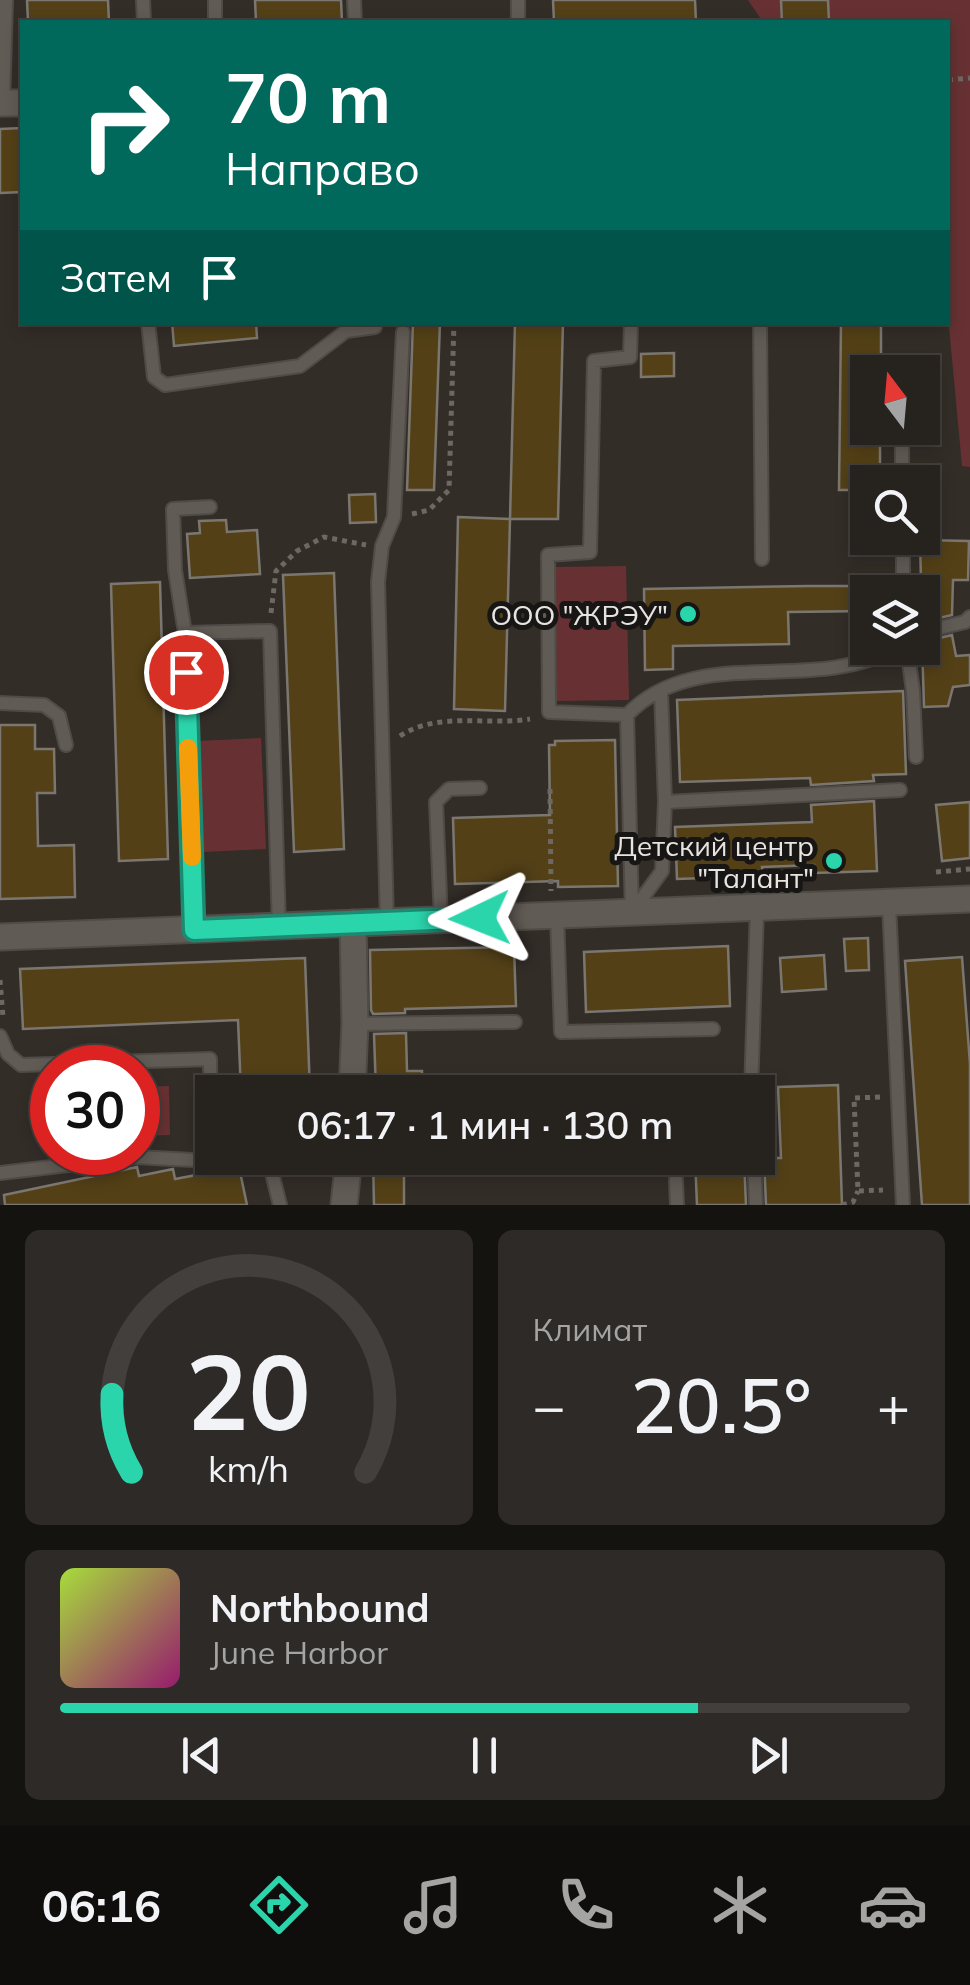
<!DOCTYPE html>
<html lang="ru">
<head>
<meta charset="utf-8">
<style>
  :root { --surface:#26221e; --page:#2e2a27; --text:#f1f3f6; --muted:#a4a4a4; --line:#423f3c; --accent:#2bd5ac }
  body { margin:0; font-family:Mulish,sans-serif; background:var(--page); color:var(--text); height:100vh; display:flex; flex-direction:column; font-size:38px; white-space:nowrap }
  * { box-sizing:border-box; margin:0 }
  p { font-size:32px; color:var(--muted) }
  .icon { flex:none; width:55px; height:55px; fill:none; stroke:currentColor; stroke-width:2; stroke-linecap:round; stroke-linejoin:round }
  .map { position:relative; height:1205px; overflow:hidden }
  .sheet { display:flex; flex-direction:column; gap:25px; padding:25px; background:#151310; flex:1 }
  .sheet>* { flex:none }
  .banner { position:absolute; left:20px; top:20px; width:930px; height:305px; border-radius:0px; box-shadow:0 5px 15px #0003,0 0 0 2px var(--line); background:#00695c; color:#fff; overflow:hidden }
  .needle { width:65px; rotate:344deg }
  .tools { position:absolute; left:850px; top:355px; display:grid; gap:20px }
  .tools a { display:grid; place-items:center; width:90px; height:90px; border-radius:0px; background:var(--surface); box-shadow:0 5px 15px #0003,0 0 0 2px var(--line); font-size:50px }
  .speed { position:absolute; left:30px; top:1045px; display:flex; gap:20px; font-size:50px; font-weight:700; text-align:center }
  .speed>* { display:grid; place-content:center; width:130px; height:130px; border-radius:50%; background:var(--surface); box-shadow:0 5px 15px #0003,0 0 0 2px var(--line); line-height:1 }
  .speed .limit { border:15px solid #d22; background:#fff; color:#111 }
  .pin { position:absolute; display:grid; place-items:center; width:85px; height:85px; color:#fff; margin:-42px; border:5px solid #fff; border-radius:50%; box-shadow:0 2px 10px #0007 }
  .me { position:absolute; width:110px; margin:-55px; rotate:268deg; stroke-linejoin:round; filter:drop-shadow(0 0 8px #0008) }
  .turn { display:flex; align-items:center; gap:35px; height:210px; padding:0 40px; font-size:45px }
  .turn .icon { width:130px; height:130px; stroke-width:2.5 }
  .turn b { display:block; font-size:70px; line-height:85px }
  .then { display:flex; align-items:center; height:95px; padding:0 40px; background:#0003; gap:20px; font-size:38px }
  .big { font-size:75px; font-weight:600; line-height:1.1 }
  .sheet .widget { flex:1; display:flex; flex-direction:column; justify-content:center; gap:15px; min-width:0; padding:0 35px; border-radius:15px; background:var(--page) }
  .sheet .dial { align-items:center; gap:0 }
  .dial svg { height:260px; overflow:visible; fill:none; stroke:var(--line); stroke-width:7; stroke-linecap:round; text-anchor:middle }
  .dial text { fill:var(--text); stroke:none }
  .song { display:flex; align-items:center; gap:30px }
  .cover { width:120px; height:120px; border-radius:15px; background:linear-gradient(135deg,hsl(80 70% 55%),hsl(320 70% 35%)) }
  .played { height:10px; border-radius:5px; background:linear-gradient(90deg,var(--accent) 75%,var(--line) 75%) }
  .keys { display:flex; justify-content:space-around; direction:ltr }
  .heat { display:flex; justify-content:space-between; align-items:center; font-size:55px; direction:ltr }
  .sheet .tiles { flex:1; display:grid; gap:25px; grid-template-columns:1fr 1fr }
  .widget:last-child { grid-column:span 2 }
  .trip { position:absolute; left:195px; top:1075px; width:580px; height:100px; border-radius:0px; background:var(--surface); box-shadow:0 5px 15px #0003,0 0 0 2px var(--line); font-weight:600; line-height:100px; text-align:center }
  .dock { display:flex; height:160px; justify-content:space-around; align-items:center; background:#0f0e0c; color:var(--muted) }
  .dock .icon { width:70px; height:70px }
  .dock .current { color:var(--accent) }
  .dock b { font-size:45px; color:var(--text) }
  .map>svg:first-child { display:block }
</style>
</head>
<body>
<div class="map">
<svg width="970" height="1205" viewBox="0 0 970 1205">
  <rect width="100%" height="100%" fill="#332d28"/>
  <path fill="#673133" d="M748,0H970V467L962,466L948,316V22H763Z
    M626,566L629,700L556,701L554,567Z
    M261,738L266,849L203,852L198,741Z
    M169,1086L170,1135L138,1136V1087Z"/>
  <path fill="#534017" stroke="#7b7770" stroke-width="2.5" d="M27,0H108L109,22H28Z
    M255,0H341L342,22H256Z
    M553,0H695L696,22H554Z
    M781,0H828L829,22H782Z
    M22,128V192L0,193V129Z
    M172,322H256L257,338L174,346Z
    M413,322H440L434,490H407Z
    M515,322H563L558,519H510Z
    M841,322H881V372H868V428H880V482H868V490H839Z
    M674,353V376L641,377V354Z
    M375,494L376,522L350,523L349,495Z
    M458,517L510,519L505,711L454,709Z
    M226,520L227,532L257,530L260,574L190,578L187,534L200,533L199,521Z
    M920,540L969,541L968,580H953L952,615L922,622Z
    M334,573L344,849L294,852L283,575Z
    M160,582L168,859L119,861L111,584Z
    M808,586H868V611L788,612L789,644L673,646V669L645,670L644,589Z
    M952,635L956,656L970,655V685L953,687L948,706L924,707L922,642Z
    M903,691L906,774L873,775L874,781L811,785L810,778L680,782L677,700Z
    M0,725H35V749H54L55,793H37L38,846L74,845L75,897L0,899Z
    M615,740L618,886L558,887V881L455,884L453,818L550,815L549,745H555V741Z
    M874,801L877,871L814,873V865L762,867L763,876L677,879L675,827L812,822L811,805Z
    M970,802V858L942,861L936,805Z
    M868,938L869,970L846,971L844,939Z
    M728,946L730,1006L586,1012L584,952Z
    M514,947L516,1006L405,1009V1013L373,1014L371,1010L370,950Z
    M824,955L826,989L782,992L780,958Z
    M962,957L970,1064V1205H922L905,961Z
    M305,958L310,1092H241L238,1020L23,1029L20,969Z
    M406,1033L407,1071H422V1092H376L374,1034Z
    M838,1085L842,1205H766L764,1158H781L778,1087Z
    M373,1158H404V1205H374Z
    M695,1158H744L746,1205H697Z
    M137,1167L139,1176L173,1169L175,1179L239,1167L247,1205H5L4,1195Z"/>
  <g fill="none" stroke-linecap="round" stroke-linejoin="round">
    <defs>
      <path id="lane" d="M143,0L144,22
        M215,0V22
        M354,0L355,22
        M518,22V0
        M3,103L6,0
        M148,322L154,377L165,385L300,366L346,331L375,327
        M631,322L630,357L594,361L590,552L548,555L549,712L627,715L632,913
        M760,322L762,559
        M902,366V372
        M902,428V482
        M903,592V538
        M922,632L965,622L970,617
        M185,633L175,570L173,509L210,507
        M907,648L913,691L916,757
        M661,691L665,802
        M0,703L44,705L59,716L66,745
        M627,715C697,642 813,696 895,648
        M889,904L903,1205
        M633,911L662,871L665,802L900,790
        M557,915L561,1032L713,1029
        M441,920L436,802L449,789L480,788
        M387,922L378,582L382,546L394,517L403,332
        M194,930L185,633L270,631L279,927
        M355,1024L515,1022
        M0,1036L8,1054L21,1065L210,1059L211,1130
        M751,1092L757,909
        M256,1158L270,1165L280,1205
        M754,1158L756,1205
        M0,1173L136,1157L193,1160L221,1158
        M676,1180L677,1205"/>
      <path id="street" d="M0,103H22
        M0,937L970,899
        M352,1092L355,1024L353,923
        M344,1205L349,1158"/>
    </defs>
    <use href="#lane" stroke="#4f4b47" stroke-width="16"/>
    <use href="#street" stroke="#4f4b47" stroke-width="29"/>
    <path stroke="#6d6863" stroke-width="5" stroke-dasharray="5 5" stroke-linecap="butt" d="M948,80L970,78
      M412,514L429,510L449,490L454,322
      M271,613L276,571L297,551L324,537L366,545
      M400,736C438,711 487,726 530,719
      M550,789L551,891
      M936,872L970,869
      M0,980L3,1017
      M880,1097L854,1098L858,1191L883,1190
      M842,1205L853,1202L858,1191"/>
    <use href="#lane" stroke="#615b55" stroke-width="12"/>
    <use href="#street" stroke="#615b55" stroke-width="25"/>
  </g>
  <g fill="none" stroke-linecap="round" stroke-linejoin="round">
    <defs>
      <path id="route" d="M186,672L194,930L480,918"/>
    </defs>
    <use href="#route" stroke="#1c8a70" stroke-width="25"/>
    <use href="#route" stroke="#2bd5ac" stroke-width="18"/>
    <path stroke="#f59e0b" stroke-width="18" d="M188,748L192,857"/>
  </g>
  <g fill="#2bd5ac" stroke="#181614" stroke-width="4">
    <circle cx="688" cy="614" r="10"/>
    <circle cx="834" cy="861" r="10"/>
  </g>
  <g text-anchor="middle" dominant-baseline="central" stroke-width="10" stroke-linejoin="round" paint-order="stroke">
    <g font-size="28" fill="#e7e3e0" stroke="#181614" text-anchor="end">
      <text x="668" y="614">ООО "ЖРЭУ"</text>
      <text x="814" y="845">Детский центр<tspan x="814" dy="32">"Талант"</tspan></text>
    </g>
  </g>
</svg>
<div class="tools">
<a><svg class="needle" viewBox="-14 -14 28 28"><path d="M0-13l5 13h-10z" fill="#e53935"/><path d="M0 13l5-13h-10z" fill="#a4a4a4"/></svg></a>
<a><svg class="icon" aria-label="search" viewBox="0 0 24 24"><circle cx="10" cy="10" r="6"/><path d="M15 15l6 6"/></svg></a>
<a><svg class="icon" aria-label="layers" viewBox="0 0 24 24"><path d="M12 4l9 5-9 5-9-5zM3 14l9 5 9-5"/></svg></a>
</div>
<div class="speed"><div class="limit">30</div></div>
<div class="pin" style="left:186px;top:672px;background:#d93025"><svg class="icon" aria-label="arrive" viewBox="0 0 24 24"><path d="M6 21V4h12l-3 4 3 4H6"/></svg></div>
<svg class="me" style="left:480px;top:918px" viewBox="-20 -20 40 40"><path d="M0-17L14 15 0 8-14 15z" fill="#2bd5ac" stroke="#fff" stroke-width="4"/></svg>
<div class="trip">06:17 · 1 мин · 130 m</div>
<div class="banner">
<div class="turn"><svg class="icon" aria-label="right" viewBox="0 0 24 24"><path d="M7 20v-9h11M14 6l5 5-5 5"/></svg><div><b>70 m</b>Направо</div></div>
<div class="then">Затем<svg class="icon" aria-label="arrive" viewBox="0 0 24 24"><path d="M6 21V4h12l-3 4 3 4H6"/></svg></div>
</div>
</div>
<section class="sheet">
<div class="tiles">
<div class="widget dial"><svg viewBox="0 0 100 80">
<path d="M14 69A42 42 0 1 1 86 69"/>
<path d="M14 69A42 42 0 0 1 8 45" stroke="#2bd5ac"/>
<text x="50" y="56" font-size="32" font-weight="700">20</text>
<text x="50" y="72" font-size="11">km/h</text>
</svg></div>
<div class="widget"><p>Климат</p>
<div class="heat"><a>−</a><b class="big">20.5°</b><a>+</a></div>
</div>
<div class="widget">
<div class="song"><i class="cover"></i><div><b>Northbound</b><p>June Harbor</p></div></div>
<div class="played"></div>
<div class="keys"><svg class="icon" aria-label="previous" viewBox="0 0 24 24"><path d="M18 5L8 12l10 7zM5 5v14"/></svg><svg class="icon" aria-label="pause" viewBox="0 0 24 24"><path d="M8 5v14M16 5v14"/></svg><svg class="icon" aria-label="next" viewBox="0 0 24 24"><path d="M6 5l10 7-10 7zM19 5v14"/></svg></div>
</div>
</div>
</section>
<nav class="dock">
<b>06:16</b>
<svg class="icon current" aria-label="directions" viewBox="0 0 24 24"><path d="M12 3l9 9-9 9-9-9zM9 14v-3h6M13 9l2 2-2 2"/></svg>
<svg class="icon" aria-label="music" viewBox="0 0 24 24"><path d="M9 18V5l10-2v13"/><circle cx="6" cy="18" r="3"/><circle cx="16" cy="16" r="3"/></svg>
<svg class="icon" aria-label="phone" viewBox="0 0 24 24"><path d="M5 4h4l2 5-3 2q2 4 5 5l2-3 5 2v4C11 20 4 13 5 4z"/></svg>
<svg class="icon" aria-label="climate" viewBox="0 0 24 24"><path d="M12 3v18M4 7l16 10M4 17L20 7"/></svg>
<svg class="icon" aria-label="car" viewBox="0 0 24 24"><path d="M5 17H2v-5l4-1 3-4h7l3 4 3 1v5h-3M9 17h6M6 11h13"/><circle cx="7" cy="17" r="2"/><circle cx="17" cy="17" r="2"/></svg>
</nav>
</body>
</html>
